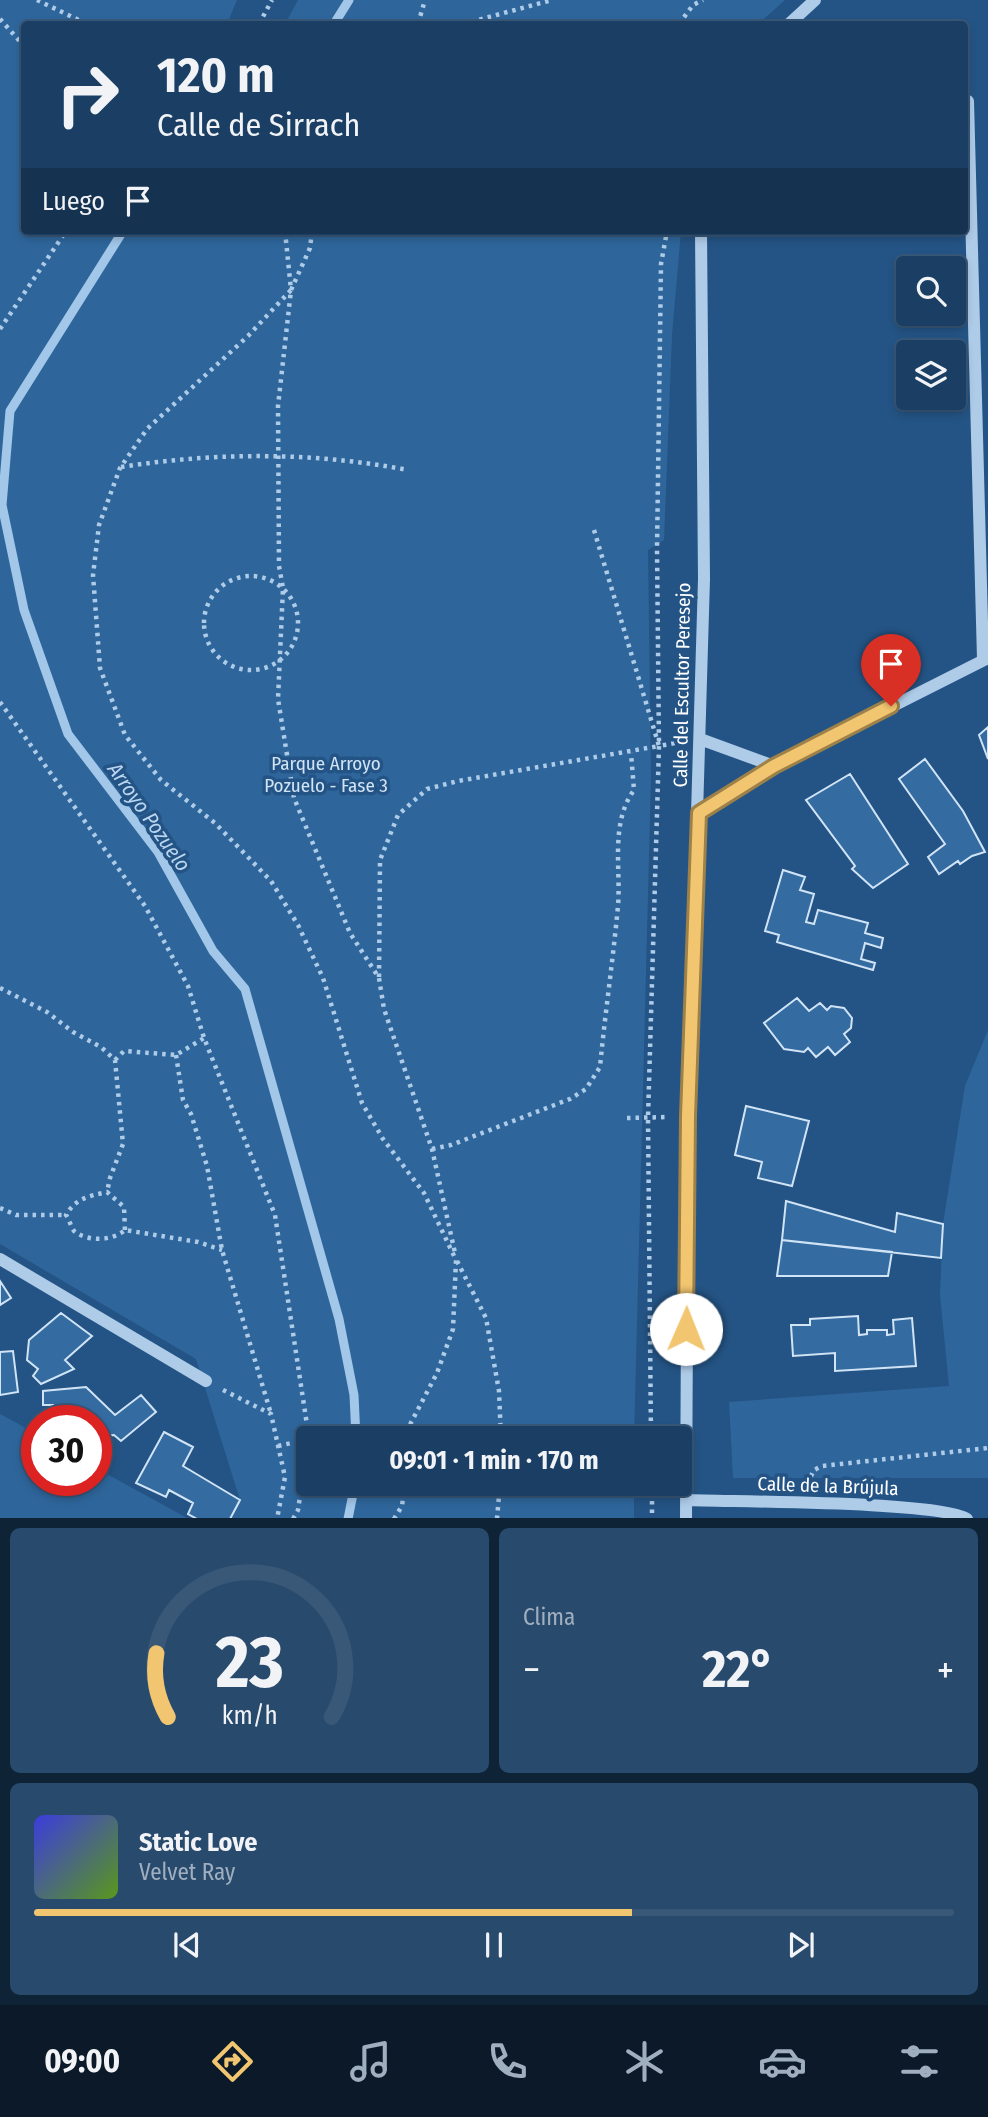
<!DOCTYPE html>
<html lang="es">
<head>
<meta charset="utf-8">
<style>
  :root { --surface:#1b3f64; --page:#284a6d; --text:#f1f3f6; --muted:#a0afbf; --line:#395878; --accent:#f2c671 }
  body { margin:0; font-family:"Fira Sans Condensed",sans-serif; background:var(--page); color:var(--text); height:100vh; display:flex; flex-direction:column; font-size:26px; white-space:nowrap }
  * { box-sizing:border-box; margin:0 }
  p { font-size:23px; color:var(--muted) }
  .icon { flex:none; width:38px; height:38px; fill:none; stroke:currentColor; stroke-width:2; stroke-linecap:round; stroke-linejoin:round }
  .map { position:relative; height:1518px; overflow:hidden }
  .drawer { display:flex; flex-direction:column; gap:10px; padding:10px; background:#0f2337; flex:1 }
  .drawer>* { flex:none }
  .top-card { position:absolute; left:21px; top:21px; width:947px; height:214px; border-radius:7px; box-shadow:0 4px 10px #0003,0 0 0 2px var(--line); background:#1b3f64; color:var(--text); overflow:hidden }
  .controls { position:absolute; left:896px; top:256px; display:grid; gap:14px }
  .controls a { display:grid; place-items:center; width:70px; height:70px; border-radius:7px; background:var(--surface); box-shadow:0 4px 10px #0003,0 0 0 2px var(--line); font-size:35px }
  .speed { position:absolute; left:21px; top:1405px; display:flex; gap:14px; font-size:35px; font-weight:700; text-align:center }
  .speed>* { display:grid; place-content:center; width:91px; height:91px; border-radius:50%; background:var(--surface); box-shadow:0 4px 10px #0003,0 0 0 2px var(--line); line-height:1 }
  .speed .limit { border:10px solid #d22; background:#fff; color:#111 }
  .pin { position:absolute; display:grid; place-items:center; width:60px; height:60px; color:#fff; margin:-72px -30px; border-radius:50% 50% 50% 0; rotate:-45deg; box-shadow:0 0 7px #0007 }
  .pin .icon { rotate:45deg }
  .me { position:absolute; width:77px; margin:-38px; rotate:1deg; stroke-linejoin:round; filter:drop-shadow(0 0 5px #0008) }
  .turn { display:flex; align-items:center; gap:24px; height:147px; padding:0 21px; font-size:32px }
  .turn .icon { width:91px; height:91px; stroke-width:2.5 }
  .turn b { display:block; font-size:49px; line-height:60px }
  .then { display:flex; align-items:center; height:66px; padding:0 21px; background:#0003; gap:14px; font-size:26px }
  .big { font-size:52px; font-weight:700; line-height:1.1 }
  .drawer .card { flex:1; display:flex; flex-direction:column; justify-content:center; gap:10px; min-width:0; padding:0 24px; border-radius:10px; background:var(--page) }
  .drawer .dial { align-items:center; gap:0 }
  .dial svg { height:182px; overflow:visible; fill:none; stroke:var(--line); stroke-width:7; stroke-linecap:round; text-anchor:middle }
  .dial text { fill:var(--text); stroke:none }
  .song { display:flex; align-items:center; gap:21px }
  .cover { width:84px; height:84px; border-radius:10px; background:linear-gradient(135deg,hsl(240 70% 55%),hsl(90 70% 35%)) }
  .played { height:7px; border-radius:4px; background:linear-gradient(90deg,var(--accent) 65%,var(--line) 65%) }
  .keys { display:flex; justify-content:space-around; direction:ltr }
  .heat { display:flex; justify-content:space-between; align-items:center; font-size:38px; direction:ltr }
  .drawer .tiles { flex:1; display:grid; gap:10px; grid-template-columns:1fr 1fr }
  .card:last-child { grid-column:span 2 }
  .trip { position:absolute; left:296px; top:1426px; width:396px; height:70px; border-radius:7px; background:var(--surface); box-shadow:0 4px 10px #0003,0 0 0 2px var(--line); font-weight:700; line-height:70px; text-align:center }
  .menu { display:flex; height:112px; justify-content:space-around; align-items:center; background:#0b1928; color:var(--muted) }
  .menu .icon { width:49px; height:49px }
  .menu .selected { color:var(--accent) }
  .menu b { font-size:32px; color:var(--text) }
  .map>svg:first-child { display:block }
</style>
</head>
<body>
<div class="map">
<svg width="988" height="1519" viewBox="0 0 988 1519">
  <rect width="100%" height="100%" fill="#245485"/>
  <path fill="#2e669c" d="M0,0H237L227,24H24V231H681L672,335L664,540L648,550L651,776L634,1438H308V1484H634V1518H230L240,1500L196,1359L0,1244Z
    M298,0H785L758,24H285Z
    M988,1030V1478H733L729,1402L949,1386L940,1295L943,1224L965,1086Z
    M0,1414L37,1434V1480H96V1468L187,1518H0Z"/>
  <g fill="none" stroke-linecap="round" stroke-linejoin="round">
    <path stroke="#a2c7e9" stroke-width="9" d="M334,24L349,0
      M123,231L10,411L2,505L24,610L68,734L158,852L213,951L245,989L339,1319L354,1395L356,1438
      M348,1519L355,1484"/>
  </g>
  <path fill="#346ba1" stroke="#d1e4f6" stroke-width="2" d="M988,727V759L979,735Z
    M925,759L963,811L985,852L972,856L960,864L958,861L939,874L928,857L945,844L899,779Z
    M850,774L908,864L873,888L852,869L855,866L806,800Z
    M783,870L805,877L800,890L814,894L806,922L814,924L818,910L868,923L865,933L883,938L881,948L865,943L861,959L875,963L873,970L777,942L779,935L765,931Z
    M797,998L809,1011L820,1003L827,1010L831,1006L844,1008L852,1018L851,1028L844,1034L850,1042L835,1055L828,1047L816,1057L808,1048L804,1052L784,1049L764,1023Z
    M746,1106L809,1121L792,1186L758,1178L762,1162L735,1155Z
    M786,1201L895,1232L897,1213L943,1224L941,1258L782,1240Z
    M782,1240L892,1252L888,1276H777Z
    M0,1281L11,1298L0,1305Z
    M61,1313L92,1336L65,1360L74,1369L41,1384L33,1376L38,1369L27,1360L29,1340Z
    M858,1316L859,1335L867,1334V1330H887V1335L894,1334L893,1320L912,1318L916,1366L835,1371V1353L793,1356L791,1325H810V1319Z
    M13,1351L18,1392L0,1395V1352Z
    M86,1387L115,1415L141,1395L156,1412L121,1441L114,1435L96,1436V1421H54L53,1405H43V1391Z
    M164,1432L193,1447L183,1466L240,1500L230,1519H197L188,1514L193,1503L169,1490L166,1497L136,1483Z"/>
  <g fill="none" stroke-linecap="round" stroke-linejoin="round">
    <path stroke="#aecbe8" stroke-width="4.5" stroke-dasharray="3.5 5" stroke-linecap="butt" d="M37,0L87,24
      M0,19L24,46
      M259,24L272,0
      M418,24L425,0
      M463,24L552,0
      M679,24L693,5L703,0
      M285,231L291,290L248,336L147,429L120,468L99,525L93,575L100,668L125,735L161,780L215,823L271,881L298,925L323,978L362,1103L383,1139L424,1193L456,1260L453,1329L437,1373L403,1438
      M312,231L310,248L291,290L278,406L279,566L283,588L278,699L294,798L350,933L379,978L384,1009L432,1149L455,1253
      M0,329L66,231
      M121,467C217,452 313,452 408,470
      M594,530L659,746L681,742
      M204 623a47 47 0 1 1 94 0a47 47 0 1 1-94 0Z
      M0,702L145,906L188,986L204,1038L275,1215L309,1438
      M379,977L380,860L398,815L427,789L458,781L659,746
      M0,988L47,1012L73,1032L101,1047L115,1060L123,1144L110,1178L107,1192
      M176,1055L183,1100L191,1114L207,1166L222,1250L271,1414
      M115,1060L124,1051L176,1055L204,1038
      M627,1118L668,1117
      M432,1149L451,1145L570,1099L586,1089L600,1067C605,1014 613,960 618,906C621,868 610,823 634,790L631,753
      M0,1208L16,1215H66
      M125,1230L124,1207L107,1192C89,1196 76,1198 66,1215C69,1219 71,1227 74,1231C87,1242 113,1241 125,1230L198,1242L222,1250
      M457,1261L486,1318L499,1391L501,1438
      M223,1390L271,1414L285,1477L277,1519
      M331,1438L382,1435L418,1438
      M651,1438L648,1118L659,746L657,549L660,336L661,264L667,231
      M278,1446L314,1438
      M652,1484V1519
      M807,1484L814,1470L822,1466L988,1448
      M293,1519L298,1510L308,1442
      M394,1519L402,1506L405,1484
      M497,1519L500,1484"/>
    <path stroke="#aecbe8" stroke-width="12" d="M789,24L815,0
      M968,101L983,659
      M700,739L774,766
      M699,813L774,766L988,658
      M0,1259L206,1381
      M687,1500C733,1502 940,1501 967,1519
      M686,1519L688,1116L704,579L701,231"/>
  </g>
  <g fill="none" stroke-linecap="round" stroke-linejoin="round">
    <defs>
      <path id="route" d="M686,1329L688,1116L699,813L774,766L891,706"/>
    </defs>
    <use href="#route" stroke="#9d8149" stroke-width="18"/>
    <use href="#route" stroke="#f2c671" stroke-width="12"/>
  </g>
  <g text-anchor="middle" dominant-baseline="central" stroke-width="7" stroke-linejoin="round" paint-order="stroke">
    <g font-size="19" fill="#fff" stroke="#245485">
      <text transform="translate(682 685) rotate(-89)">Calle del Escultor Peresejo</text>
      <text transform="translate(828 1486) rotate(2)">Calle de la Brújula</text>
    </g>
    <g font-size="19" fill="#d1e4f6" stroke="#245485">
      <text x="326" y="763">Parque Arroyo<tspan x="326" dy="22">Pozuelo - Fase 3</tspan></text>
    </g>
    <g font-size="21" font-style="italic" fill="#b9d5f0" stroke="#245485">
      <text transform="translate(149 817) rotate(55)">Arroyo Pozuelo</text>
    </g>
  </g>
</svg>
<div class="controls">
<a><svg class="icon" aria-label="search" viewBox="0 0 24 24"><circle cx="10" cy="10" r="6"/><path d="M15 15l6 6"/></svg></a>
<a><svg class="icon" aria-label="layers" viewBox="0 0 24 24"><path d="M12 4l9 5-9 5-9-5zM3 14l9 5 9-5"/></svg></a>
</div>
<div class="speed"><div class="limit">30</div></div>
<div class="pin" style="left:891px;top:706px;background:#d93025"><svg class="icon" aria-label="arrive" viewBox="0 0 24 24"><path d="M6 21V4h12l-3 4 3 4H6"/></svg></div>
<svg class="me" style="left:686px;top:1329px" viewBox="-20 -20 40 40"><circle r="19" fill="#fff"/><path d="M0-13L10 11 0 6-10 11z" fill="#f2c671"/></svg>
<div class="trip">09:01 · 1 min · 170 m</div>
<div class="top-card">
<div class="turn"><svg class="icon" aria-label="right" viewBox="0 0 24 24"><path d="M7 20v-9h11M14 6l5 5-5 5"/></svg><div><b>120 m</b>Calle de Sirrach</div></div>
<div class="then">Luego<svg class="icon" aria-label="arrive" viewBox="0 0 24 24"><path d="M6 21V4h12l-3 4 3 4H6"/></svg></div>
</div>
</div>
<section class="drawer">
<div class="tiles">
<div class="card dial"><svg viewBox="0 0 100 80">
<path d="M14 69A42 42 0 1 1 86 69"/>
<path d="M14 69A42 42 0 0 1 9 41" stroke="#f2c671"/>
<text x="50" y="56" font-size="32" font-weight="700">23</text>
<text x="50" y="72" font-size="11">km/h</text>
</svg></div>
<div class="card"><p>Clima</p>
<div class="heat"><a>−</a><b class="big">22°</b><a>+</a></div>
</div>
<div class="card">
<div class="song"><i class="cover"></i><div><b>Static Love</b><p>Velvet Ray</p></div></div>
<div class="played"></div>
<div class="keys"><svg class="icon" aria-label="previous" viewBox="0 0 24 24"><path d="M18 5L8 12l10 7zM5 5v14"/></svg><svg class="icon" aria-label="pause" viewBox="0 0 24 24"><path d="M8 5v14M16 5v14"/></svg><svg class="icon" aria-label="next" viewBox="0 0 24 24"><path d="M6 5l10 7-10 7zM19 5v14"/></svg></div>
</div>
</div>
</section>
<nav class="menu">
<b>09:00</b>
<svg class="icon selected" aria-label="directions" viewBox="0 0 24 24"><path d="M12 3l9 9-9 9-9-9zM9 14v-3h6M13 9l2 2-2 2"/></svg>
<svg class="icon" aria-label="music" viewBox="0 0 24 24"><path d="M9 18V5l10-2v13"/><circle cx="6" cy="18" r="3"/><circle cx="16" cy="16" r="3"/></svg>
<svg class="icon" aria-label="phone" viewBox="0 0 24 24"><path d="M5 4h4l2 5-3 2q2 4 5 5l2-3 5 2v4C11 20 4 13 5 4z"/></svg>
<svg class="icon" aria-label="climate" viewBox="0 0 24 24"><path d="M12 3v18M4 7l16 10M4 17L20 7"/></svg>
<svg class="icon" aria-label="car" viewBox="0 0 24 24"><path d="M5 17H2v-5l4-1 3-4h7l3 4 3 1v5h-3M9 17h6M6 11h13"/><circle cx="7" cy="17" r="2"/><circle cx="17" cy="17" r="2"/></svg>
<svg class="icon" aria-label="filters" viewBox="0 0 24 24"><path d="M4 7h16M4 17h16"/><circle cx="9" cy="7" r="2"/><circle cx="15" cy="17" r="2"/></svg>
</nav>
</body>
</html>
